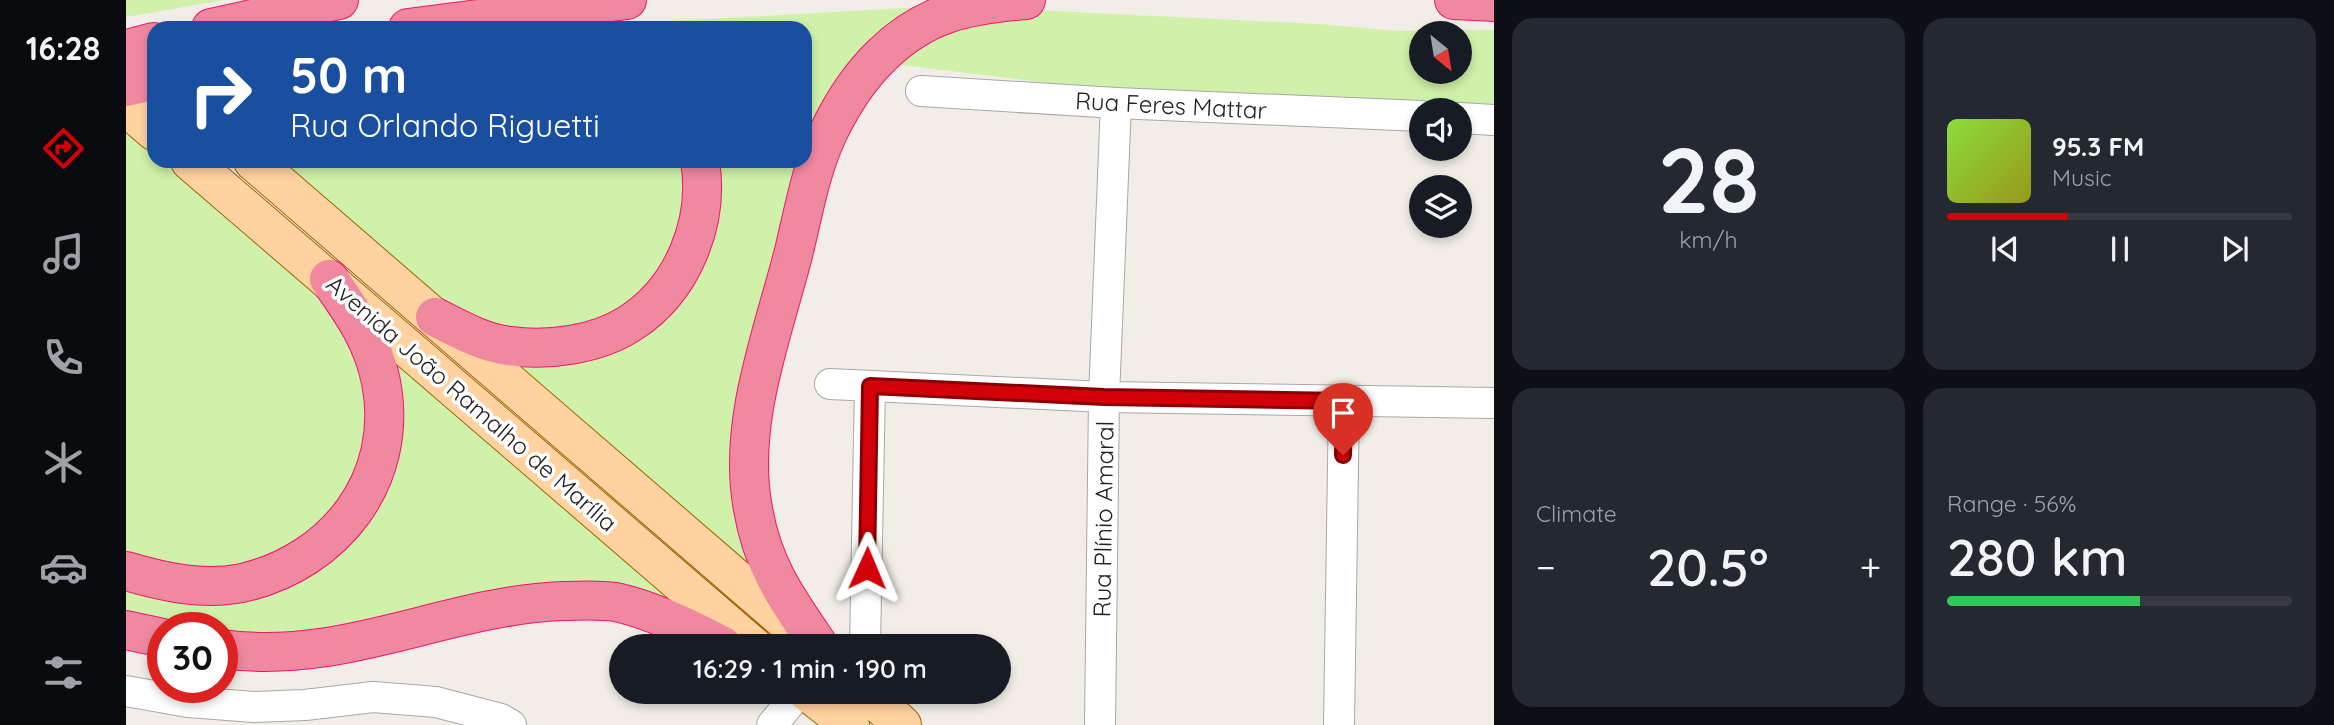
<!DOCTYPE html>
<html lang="en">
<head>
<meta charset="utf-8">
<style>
  :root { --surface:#171b24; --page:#242831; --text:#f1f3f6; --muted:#9ea1a6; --line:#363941; --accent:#d20008 }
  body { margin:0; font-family:Quicksand,sans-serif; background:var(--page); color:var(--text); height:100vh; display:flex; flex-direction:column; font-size:26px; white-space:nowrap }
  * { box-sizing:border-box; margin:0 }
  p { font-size:23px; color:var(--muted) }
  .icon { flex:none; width:38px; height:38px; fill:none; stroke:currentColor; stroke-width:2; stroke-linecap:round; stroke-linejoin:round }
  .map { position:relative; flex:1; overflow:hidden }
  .sheet { display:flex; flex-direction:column; gap:18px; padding:18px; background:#0d0f14; width:840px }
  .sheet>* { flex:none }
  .hud { position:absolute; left:21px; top:21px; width:665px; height:147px; border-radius:21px; box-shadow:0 4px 10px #0003; background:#1a4fa0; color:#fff; overflow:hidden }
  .needle { width:46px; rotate:150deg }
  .buttons { position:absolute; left:1283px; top:21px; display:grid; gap:14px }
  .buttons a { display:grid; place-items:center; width:63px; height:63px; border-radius:50%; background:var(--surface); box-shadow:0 4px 10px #0003; font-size:35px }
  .speed { position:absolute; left:21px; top:612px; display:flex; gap:14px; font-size:35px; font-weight:700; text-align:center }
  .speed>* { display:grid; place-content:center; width:91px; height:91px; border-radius:50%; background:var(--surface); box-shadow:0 4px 10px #0003; line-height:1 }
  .speed .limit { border:10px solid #d22; background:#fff; color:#111 }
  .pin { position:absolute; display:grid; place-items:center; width:60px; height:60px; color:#fff; margin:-72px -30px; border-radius:50% 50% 50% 0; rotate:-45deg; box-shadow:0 0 7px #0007 }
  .pin .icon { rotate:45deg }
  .me { position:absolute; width:77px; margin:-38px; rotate:1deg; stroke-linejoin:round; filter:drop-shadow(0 0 5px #0008) }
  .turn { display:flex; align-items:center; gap:24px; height:147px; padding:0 28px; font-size:32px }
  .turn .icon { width:91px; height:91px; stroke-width:2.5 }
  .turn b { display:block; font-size:49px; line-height:60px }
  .big { font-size:52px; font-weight:600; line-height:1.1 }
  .sheet .tile { flex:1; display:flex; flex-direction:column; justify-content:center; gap:10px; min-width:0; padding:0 24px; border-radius:21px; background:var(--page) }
  .sheet .dial { align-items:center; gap:0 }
  .dial b { font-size:91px; line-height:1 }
  .song { display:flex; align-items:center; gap:21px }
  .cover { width:84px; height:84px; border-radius:10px; background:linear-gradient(135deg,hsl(90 70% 55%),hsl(60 70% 35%)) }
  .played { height:7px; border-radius:4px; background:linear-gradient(90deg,var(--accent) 35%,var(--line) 35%) }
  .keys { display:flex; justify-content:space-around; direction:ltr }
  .heat { display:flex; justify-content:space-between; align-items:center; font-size:38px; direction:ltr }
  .charge { height:10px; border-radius:5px; background:linear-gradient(90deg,#34c759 56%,var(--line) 0) }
  .sheet .tiles { flex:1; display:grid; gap:18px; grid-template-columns:repeat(2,1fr) }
  .trip { position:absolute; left:483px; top:634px; width:402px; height:70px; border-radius:35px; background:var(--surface); box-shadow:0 4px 10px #0003; font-weight:600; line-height:70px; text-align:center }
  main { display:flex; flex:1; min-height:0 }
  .dock { display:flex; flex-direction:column; width:126px; justify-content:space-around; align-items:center; background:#090b0e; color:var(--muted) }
  .dock .icon { width:49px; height:49px }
  .dock .current { color:var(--accent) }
  .dock b { font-size:32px; color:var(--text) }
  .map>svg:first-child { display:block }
</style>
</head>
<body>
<main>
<nav class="dock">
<b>16:28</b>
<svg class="icon current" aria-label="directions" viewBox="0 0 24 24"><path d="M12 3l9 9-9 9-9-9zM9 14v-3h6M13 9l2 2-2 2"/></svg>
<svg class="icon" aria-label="music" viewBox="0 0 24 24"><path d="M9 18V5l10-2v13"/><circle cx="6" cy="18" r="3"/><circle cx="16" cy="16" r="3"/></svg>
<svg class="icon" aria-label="phone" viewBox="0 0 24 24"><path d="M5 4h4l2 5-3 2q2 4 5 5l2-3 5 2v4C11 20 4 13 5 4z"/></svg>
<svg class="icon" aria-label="climate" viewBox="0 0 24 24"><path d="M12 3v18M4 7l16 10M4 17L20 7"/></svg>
<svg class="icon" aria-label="car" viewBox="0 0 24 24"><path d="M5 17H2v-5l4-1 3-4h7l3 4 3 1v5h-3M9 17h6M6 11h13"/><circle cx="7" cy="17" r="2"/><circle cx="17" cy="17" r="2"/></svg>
<svg class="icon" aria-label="filters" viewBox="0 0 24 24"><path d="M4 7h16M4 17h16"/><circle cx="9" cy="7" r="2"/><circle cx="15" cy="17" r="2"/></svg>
</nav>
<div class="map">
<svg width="1368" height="725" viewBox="0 0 1368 725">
  <rect width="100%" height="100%" fill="#f2eee7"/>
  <path fill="#cff1a9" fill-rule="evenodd" d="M0,0H98L0,17Z
    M817,6L755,46L621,398L646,592L374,355L505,337L589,161H679V28L486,27L509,23Z
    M926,11L1193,24L1271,31L1368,30V107L980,90L760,63L784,43L872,13ZM1295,33H1334V72H1295Z
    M0,125L28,149V161H43L190,284L247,385L233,491L138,569L0,565Z
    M150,161H566L571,189L537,281L448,337L334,320Z
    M251,338L605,642L541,610L225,635L96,639V628H37L0,621V581L89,595L243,504Z"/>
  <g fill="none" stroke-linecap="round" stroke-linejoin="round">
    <defs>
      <path id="minor" d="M795,91L990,103L1295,116
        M1334,118L1368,120
        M704,384L978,397L1368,403
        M739,646L744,386
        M0,691L62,702L128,707L179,705L247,697L310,702L375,719L385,725
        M646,725L665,702
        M974,725L978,397L990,103
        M1213,725L1218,401"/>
      <path id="major" d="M0,107L28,131
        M64,161L627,646
        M127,161L686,644
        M680,691L724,725
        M739,691L776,725"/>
      <path id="highway" d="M1328,0L1368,2
        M85,28L213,0
        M282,28L501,0
        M0,49L28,42
        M0,87L28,81
        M309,317C333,329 357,343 384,346C422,351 470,345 503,324C557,290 584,222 574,161
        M0,571C37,582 77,591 116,583C209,562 274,479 255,382C247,341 227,313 203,279
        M0,630L37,638
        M693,646C661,599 637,567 627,509C611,425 646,336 667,255C677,215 684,171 702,133C715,106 734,76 756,55C800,12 842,5 900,0
        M96,649C217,666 318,606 436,601C454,601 476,599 494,603C528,611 565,629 597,646"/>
    </defs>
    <use href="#minor" stroke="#a8a8a8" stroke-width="32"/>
    <use href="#major" stroke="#9e6400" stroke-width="40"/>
    <use href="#highway" stroke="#ed1769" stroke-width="40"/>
    <use href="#minor" stroke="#fff" stroke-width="30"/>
    <use href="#major" stroke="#ffd29f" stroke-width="38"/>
    <use href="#highway" stroke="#f088a0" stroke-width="38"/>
  </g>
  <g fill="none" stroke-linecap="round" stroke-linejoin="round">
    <defs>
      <path id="route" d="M741,568L744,386L978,397L1218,401L1217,455"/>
    </defs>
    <use href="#route" stroke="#880005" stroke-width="18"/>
    <use href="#route" stroke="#d20008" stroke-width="12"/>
  </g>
  <g text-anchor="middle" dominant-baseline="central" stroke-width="7" stroke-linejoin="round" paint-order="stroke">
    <g font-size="24" fill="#212121" stroke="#fff">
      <text transform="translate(1045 105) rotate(3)">Rua Feres Mattar</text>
      <text transform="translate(346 403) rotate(41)">Avenida João Ramalho de Marília</text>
      <text transform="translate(977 519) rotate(-89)">Rua Plínio Amaral</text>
    </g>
  </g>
</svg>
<div class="buttons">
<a><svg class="needle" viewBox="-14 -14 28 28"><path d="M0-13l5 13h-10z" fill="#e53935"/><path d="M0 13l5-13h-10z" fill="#9ea1a6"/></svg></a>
<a><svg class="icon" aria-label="sound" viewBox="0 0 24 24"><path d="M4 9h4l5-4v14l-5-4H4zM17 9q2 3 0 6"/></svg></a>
<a><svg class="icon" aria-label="layers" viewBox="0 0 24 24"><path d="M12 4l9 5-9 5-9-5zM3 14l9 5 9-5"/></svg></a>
</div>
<div class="speed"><div class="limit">30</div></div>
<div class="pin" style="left:1217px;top:455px;background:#d93025"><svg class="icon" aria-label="arrive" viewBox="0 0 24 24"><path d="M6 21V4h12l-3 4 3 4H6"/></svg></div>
<svg class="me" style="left:741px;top:568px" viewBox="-20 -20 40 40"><path d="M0-17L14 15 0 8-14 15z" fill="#d20008" stroke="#fff" stroke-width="4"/></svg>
<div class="trip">16:29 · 1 min · 190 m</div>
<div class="hud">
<div class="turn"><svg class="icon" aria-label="right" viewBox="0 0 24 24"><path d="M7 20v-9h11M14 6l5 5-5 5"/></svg><div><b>50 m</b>Rua Orlando Riguetti</div></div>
</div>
</div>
<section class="sheet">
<div class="tiles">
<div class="tile dial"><b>28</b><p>km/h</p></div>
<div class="tile">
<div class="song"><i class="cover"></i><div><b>95.3 FM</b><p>Music</p></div></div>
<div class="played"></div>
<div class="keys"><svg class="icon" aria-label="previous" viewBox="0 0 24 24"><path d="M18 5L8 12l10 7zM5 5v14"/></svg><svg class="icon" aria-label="pause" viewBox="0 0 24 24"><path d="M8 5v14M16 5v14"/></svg><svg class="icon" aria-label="next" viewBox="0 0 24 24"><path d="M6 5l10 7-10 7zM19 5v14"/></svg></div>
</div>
<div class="tile"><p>Climate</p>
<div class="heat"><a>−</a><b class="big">20.5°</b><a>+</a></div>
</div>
<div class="tile"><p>Range · 56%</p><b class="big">280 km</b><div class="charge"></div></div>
</div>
</section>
</main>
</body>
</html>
